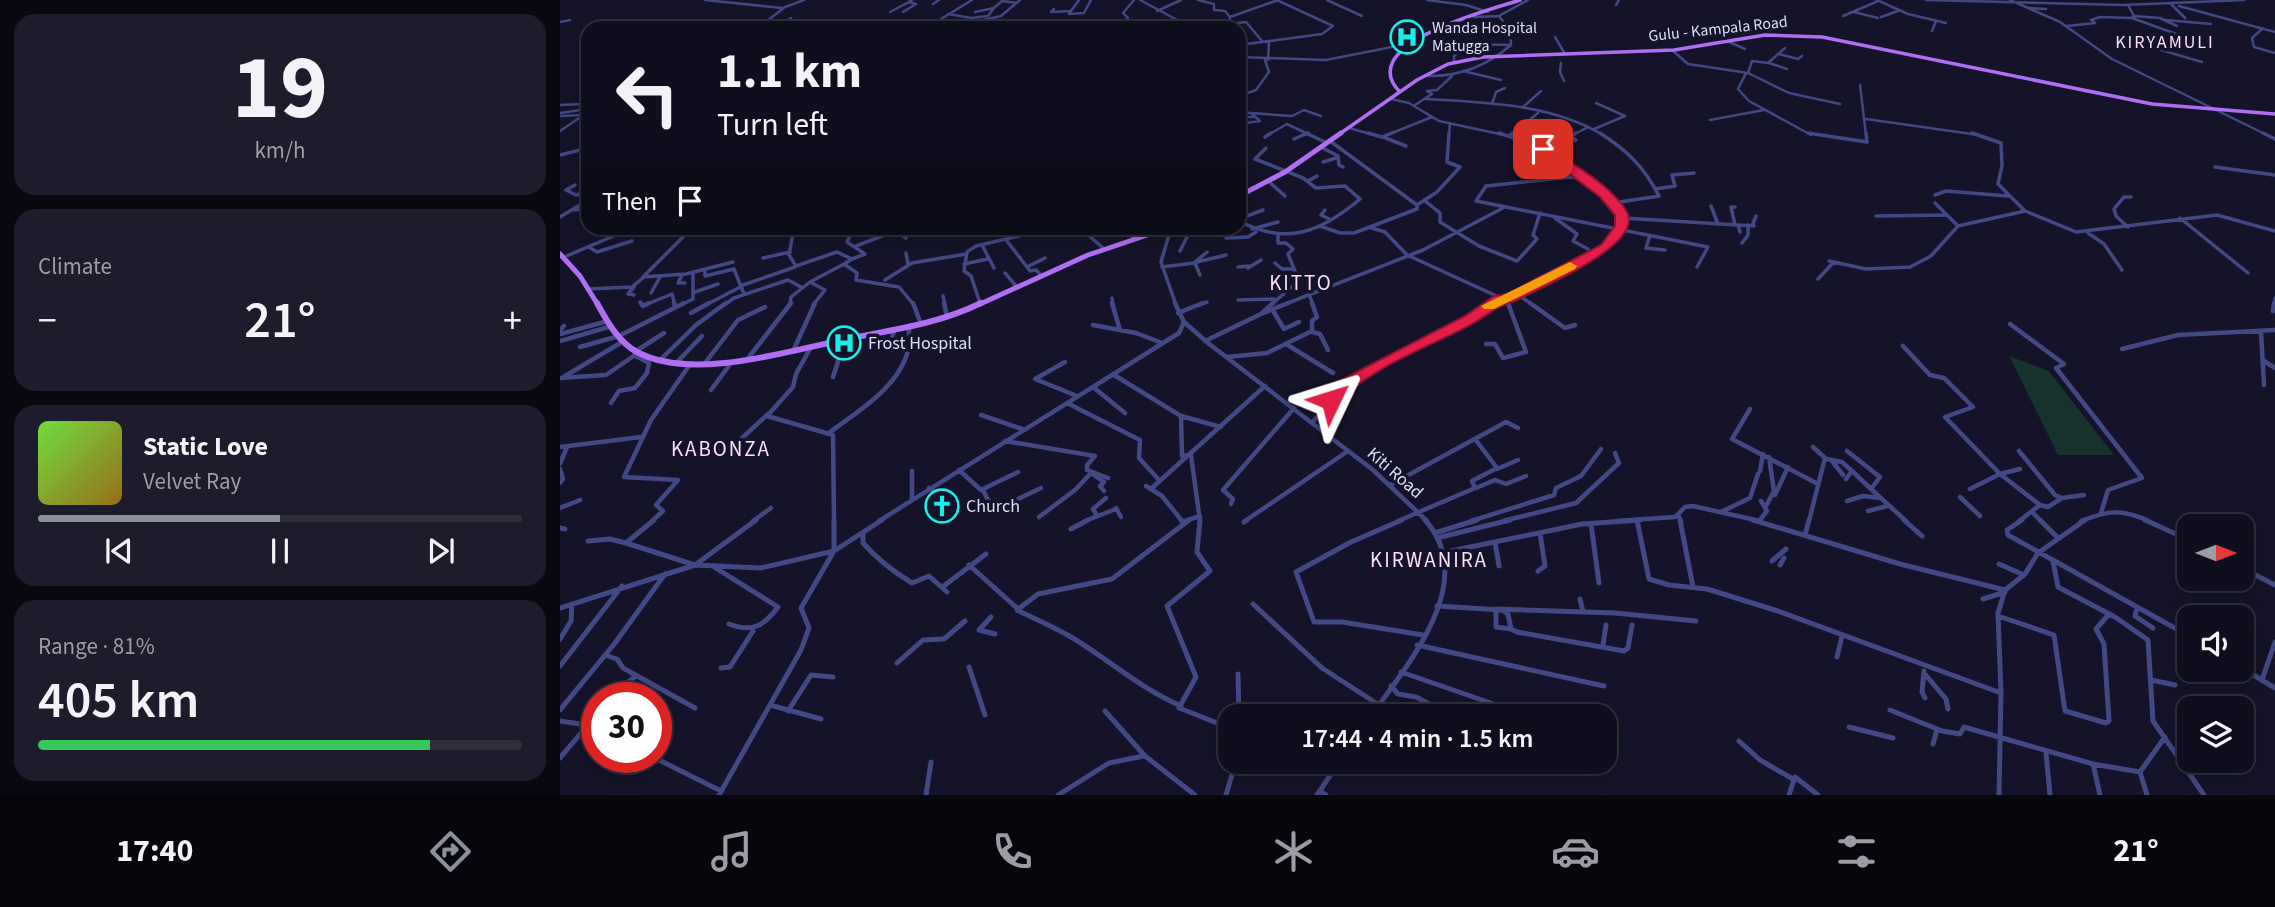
<!DOCTYPE html>
<html lang="en">
<head>
<meta charset="utf-8">
<style>
  :root { --surface:#0f0e1f; --page:#1d1c2c; --text:#f1f3f6; --muted:#9b9ca4; --line:#2f2e3d; --accent:#8c9099 }
  body { margin:0; font-family:"Source Sans 3",sans-serif; background:var(--page); color:var(--text); height:100vh; display:flex; flex-direction:column; font-size:26px; white-space:nowrap }
  * { box-sizing:border-box; margin:0 }
  p { font-size:23px; color:var(--muted) }
  .icon { flex:none; width:38px; height:38px; fill:none; stroke:currentColor; stroke-width:2; stroke-linecap:round; stroke-linejoin:round }
  .map { position:relative; flex:1; overflow:hidden }
  .side { display:flex; flex-direction:column; gap:14px; padding:14px; background:#080811; width:560px }
  .side>* { flex:none }
  .guide { position:absolute; left:21px; top:21px; width:665px; height:214px; border-radius:21px; box-shadow:0 4px 18px #0003,0 0 0 2px var(--line); background:#0f0e1f; color:var(--text); overflow:hidden }
  .needle { width:46px; rotate:90deg }
  .buttons { position:absolute; left:1617px; top:514px; display:grid; gap:14px }
  .buttons a { display:grid; place-items:center; width:77px; height:77px; border-radius:14px; background:var(--surface); box-shadow:0 4px 18px #0003,0 0 0 2px var(--line); font-size:35px }
  .speed { position:absolute; left:21px; top:682px; display:flex; gap:14px; font-size:35px; font-weight:700; text-align:center }
  .speed>* { display:grid; place-content:center; width:91px; height:91px; border-radius:50%; background:var(--surface); box-shadow:0 4px 18px #0003,0 0 0 2px var(--line); line-height:1 }
  .speed .limit { border:10px solid #d22; background:#fff; color:#111 }
  .pin { position:absolute; display:grid; place-items:center; width:60px; height:60px; color:#fff; margin:-30px; border-radius:14px; box-shadow:0 4px 10px #0006 }
  .me { position:absolute; width:77px; margin:-38px; rotate:49deg; stroke-linejoin:round; filter:drop-shadow(0 0 5px #0008) }
  .turn { display:flex; align-items:center; gap:24px; height:147px; padding:0 21px; font-size:32px }
  .turn .icon { width:91px; height:91px; stroke-width:2.5 }
  .turn b { display:block; font-size:49px; line-height:60px }
  .then { display:flex; align-items:center; height:66px; padding:0 21px; background:#0003; gap:14px; font-size:26px }
  .big { font-size:52px; font-weight:600; line-height:1.1 }
  .side .widget { flex:1; display:flex; flex-direction:column; justify-content:center; gap:10px; min-width:0; padding:0 24px; border-radius:21px; background:var(--page) }
  .side .dial { align-items:center; gap:0 }
  .dial b { font-size:91px; line-height:1 }
  .song { display:flex; align-items:center; gap:21px }
  .cover { width:84px; height:84px; border-radius:10px; background:linear-gradient(135deg,hsl(100 70% 55%),hsl(40 70% 35%)) }
  .played { height:7px; border-radius:4px; background:linear-gradient(90deg,var(--accent) 50%,var(--line) 50%) }
  .keys { display:flex; justify-content:space-around; direction:ltr }
  .heat { display:flex; justify-content:space-between; align-items:center; font-size:38px; direction:ltr }
  .charge { height:10px; border-radius:5px; background:linear-gradient(90deg,#34c759 81%,var(--line) 0) }
  .trip { position:absolute; left:658px; top:704px; width:399px; height:70px; border-radius:21px; background:var(--surface); box-shadow:0 4px 18px #0003,0 0 0 2px var(--line); font-weight:600; line-height:70px; text-align:center }
  .tabs { display:flex; height:112px; justify-content:space-around; align-items:center; background:#06060c; color:var(--muted) }
  .tabs .icon { width:49px; height:49px }
  .tabs .current { color:var(--accent) }
  .tabs b { font-size:32px; color:var(--text) }
  main { display:flex; flex:1; min-height:0 }
  .map>svg:first-child { display:block }
</style>
</head>
<body>
<main>
<section class="side">
<div class="widget dial"><b>19</b><p>km/h</p></div>
<div class="widget"><p>Climate</p>
<div class="heat"><a>−</a><b class="big">21°</b><a>+</a></div>
</div>
<div class="widget">
<div class="song"><i class="cover"></i><div><b>Static Love</b><p>Velvet Ray</p></div></div>
<div class="played"></div>
<div class="keys"><svg class="icon" aria-label="previous" viewBox="0 0 24 24"><path d="M18 5L8 12l10 7zM5 5v14"/></svg><svg class="icon" aria-label="pause" viewBox="0 0 24 24"><path d="M8 5v14M16 5v14"/></svg><svg class="icon" aria-label="next" viewBox="0 0 24 24"><path d="M6 5l10 7-10 7zM19 5v14"/></svg></div>
</div>
<div class="widget"><p>Range · 81%</p><b class="big">405 km</b><div class="charge"></div></div>
</section>
<div class="map">
<svg width="1715" height="795" viewBox="0 0 1715 795">
  <rect width="100%" height="100%" fill="#141329"/>
  <path fill="#16332e" d="M1449,356L1489,371L1554,455H1498Z"/>
  <g fill="none" stroke-linecap="round" stroke-linejoin="round">
    <path stroke="#424884" stroke-width="2.5" d="M145,0L222,8
      M580,0L632,28
      M638,0L654,4V10L665,11L670,17
      M767,0L802,16
      M867,0L906,5L928,12
      M1317,0L1348,14L1386,23
      M1366,0L1563,5L1684,0
      M1450,0L1500,22L1552,59L1707,135
      M373,4L379,0
      M1056,5L1059,0
      M1612,5L1625,18
      M1619,6L1715,32
      M1469,8L1486,9
      M494,9L491,12L511,11L519,0
      M511,11L509,14L524,13L531,0
      M597,11L621,0
      M330,12L349,2
      M343,12L356,4L349,2L352,0
      M415,12L434,8L442,1L457,3
      M1294,12L1318,18
      M388,14L411,18L428,16L434,8
      M939,16L950,31L951,44
      M1283,16L1318,1
      M1574,16L1600,18L1617,26
      M914,17L939,16L968,0
      M1321,17L1338,11
      M1572,18L1644,44L1601,50L1642,62
      M381,19L412,0
      M1606,20L1651,24
      M419,21L441,16L460,0
      M0,22L10,20
      M669,24L686,22L702,41
      M1507,26L1535,23L1531,20L1540,17L1572,18L1574,16L1568,5
      M198,28L225,7L244,0
      M217,28L231,18
      M558,28L568,18L563,13L574,0
      M669,28L670,17L718,0
      M907,29L914,32L949,29
      M1701,30L1692,38L1694,47L1715,53
      M1372,31L1376,21
      M995,37L1005,54
      M1167,41L1185,49
      M679,45L762,34L773,26L717,0
      M1112,50L1128,64L1188,73L1229,93L1280,104
      M1219,54L1238,59L1242,56
      M679,57L766,60L847,44
      M708,60L709,42
      M1001,63L1000,72L1004,81
      M1209,63L1227,69
      M903,71L941,80
      M1186,73L1178,89L1189,101L1251,135
      M1188,73L1192,61L1208,63L1225,48
      M865,76C897,77 927,66 951,45L906,44L894,56V62
      M1300,85L1306,135
      M679,96L696,90L709,72L705,60
      M831,99L849,103L879,121L944,135
      M866,99C924,102 992,104 1043,135
      M932,104L936,92L945,88
      M0,105L23,104L22,109
      M855,105L872,94L867,91L877,90L892,76
      M963,107L981,91
      M679,112L691,113L700,121L679,124
      M0,113L28,109
      M691,113L732,116L744,110L761,116
      M0,116L24,115
      M679,117H693
      M1306,119L1419,135
      M1150,120L1204,110
      M789,128L814,135
      M1034,129L1065,116L1036,103
      M0,131L28,112
      M708,135L727,124L750,135
      M743,135L748,133
      M827,135L872,117
      M889,135L890,123
      M951,135L978,113
      M1013,135L1028,127"/>
    <path stroke="#424884" stroke-width="3.5" d="M746,133L767,143
      M808,133L822,137L832,133
      M1040,133C1068,151 1084,167 1099,196L1053,203
      M1248,133L1307,142L1306,133
      M1703,133L1715,139
      M949,136L953,133
      M705,137L711,133
      M823,137L846,146
      M734,139L748,133
      M770,141L857,205
      M761,147L778,156L779,165L783,167
      M983,148L1016,140L1011,136L1016,133
      M0,155L28,148
      M763,162L776,158
      M1655,167L1715,175
      M990,169L993,168L984,159L994,156
      M1020,176L926,186L916,201L1148,247L1137,267
      M708,181L725,196
      M748,181L757,176
      M15,185L6,190L16,195L28,192
      M1095,189L1115,186L1112,175L1134,173
      M1375,195L1386,191L1448,196
      M864,200L880,213V222L919,246L957,261L977,239L973,235L980,213
      M1375,203L1398,226
      M1151,206L1158,224
      M1175,207H1171L1175,225
      M15,210L28,207
      M765,210L761,215L771,220
      M1465,211L1516,232L1657,215L1715,231
      M1316,216L1387,215
      M0,217L28,200
      M995,218L1017,234L1013,241L1028,249
      M1063,218L1194,226
      M1620,218L1688,273
      M679,219L703,210
      M679,221C727,246 761,232 800,199L785,186L756,188L743,178L695,159L706,148
      M1178,225L1180,232
      M760,226L780,233H794L857,209V205L877,192L900,167L887,162L889,133
      M1192,226L1196,216
      M1568,227L1556,216L1554,209L1564,197H1571
      M234,228L229,255L236,266L277,252L292,259L305,254L287,242L294,228
      M520,228L542,247
      M562,228L573,237
      M611,228L601,262L616,305
      M668,228H673
      M812,228L825,232L847,255L941,298
      M692,229L718,222
      M164,230H130L83,277L126,274L173,262
      M652,231L659,228
      M1528,233L1544,244L1562,270
      M628,235L642,229
      M1090,235L1086,248L1105,250
      M666,238L688,237L696,232
      M447,241L470,271L476,270L481,275
      M1182,243L1188,235V225
      M422,245L434,268
      M296,246L335,231L346,238
      M29,247L37,252L72,241
      M620,251L628,235L622,228
      M346,253L348,264
      M4,257L63,232
      M203,258L230,252
      M292,259L284,264L297,273L296,280L339,287L354,305
      M1269,261L1306,269L1350,267L1371,256L1398,226L1465,211L1438,184L1442,166L1441,143L1412,133
      M637,262L666,255
      M635,263L640,275
      M715,263L722,269H732
      M404,264L428,259
      M467,267L485,258
      M602,267L634,263L647,252
      M678,267L689,266
      M688,268L701,260
      M145,269V276L174,269L184,294
      M445,273L456,286
      M122,275L118,283H125
      M1258,279L1274,262
      M325,280L352,263L406,254
      M250,282L284,264
      M183,285L235,267
      M74,287L68,294L74,295
      M27,289L72,287L84,277
      M135,292L158,284
      M91,293L100,277
      M749,294L753,305
      M957,294L973,305
      M383,296L385,305
      M552,298L553,305
      M946,299L948,305
      M678,300L714,299
      M80,302L82,305
      M420,303L411,276L404,271L407,252L416,246L493,228
      M85,305L112,294L115,305
      M121,305L133,299V273
      M146,305L182,286
      M164,305L174,298L228,280L241,287
      M230,305L231,297L250,282L265,290L253,305
      M639,305L647,302
      M711,305L736,283L737,276L728,254L733,249L726,243H718V236
      M723,305L863,250L943,208
      M930,305L1030,257L1056,235L1063,222L1062,214L1047,197L977,146L939,133
      M1714,305L1715,298"/>
    <path stroke="#424884" stroke-width="4.5" d="M81,303L83,306L89,303
      M114,303L115,306
      M353,303L361,324
      M384,303L387,317
      M552,303L560,330
      M615,303L624,322L648,343L813,470L867,521
      M752,303L757,317L752,321V332L760,334L768,350
      M970,303L1005,328L1015,325
      M712,309L724,329L739,322
      M1713,311L1714,303
      M131,313L149,303
      M618,313L643,303
      M701,314L728,303
      M1450,324L1504,364L1496,368L1582,478L1548,490L1541,513
      M533,325L576,333L602,343
      M349,328V346
      M0,330L4,326
      M1701,332L1704,385
      M0,334L48,321
      M0,341L52,326
      M645,341L701,314L713,303
      M726,344L773,373
      M926,344H935L943,358L966,352L948,303
      M1343,346L1370,375L1384,378L1413,407L1385,417L1440,474L1480,505
      M20,347L59,336L124,303
      M251,347L236,374L233,387L207,416L273,435L274,521
      M234,349L255,303
      M1562,349L1618,335L1715,330
      M76,351L104,333
      M189,357L231,303
      M667,357L707,353L752,331
      M100,360L136,325L166,303
      M118,361L142,336
      M1704,361L1715,368
      M505,362L475,379L517,396
      M145,363L178,320L205,307
      M554,375L621,416L622,456L631,455L640,521
      M5,376L62,342
      M273,377L285,340
      M0,378L46,375L78,353
      M533,387L565,413
      M151,390L171,363
      M51,403L59,391L75,388L87,373L89,363L74,355
      M507,403L580,440L579,458L599,480
      M1190,409L1172,439L1258,484
      M421,415L462,429
      M621,416L661,427
      M753,422L787,383L907,321L933,303
      M270,432C300,410 342,385 349,346L329,350L334,331
      M445,441L535,456L527,465V470L548,478
      M0,447L81,437
      M1287,451L1320,477L1311,489L1292,471
      M141,455L169,450L208,414
      M1267,459L1282,462L1292,471L1286,479
      M1272,461L1283,475
      M0,464L7,447
      M0,469L3,479L0,483
      M937,469L958,460
      M399,470L421,490L458,472
      M352,471V499
      M1200,471L1203,454
      M830,485L946,422L958,428
      M586,486L602,496L622,521
      M593,487L705,386
      M369,488L383,498
      M916,488L935,480L946,484L966,476
      M1311,489L1346,521
      M1410,489L1440,474L1460,469
      M423,490L428,500L439,508L481,488
      M1215,495L1228,467
      M1400,497L1420,516
      M1502,498L1524,495
      M1287,501L1303,496L1320,498
      M671,504L673,499L663,490L734,408
      M1206,506L1214,491L1209,457
      M0,508L20,500
      M556,508L561,517
      M1308,511L1327,506
      M1161,512L1190,498L1198,474
      M1473,513L1481,521
      M536,514L533,509L546,498
      M1118,515L1121,521
      M479,517L515,490L531,473L544,482L540,486L544,491
      M92,521L103,511L96,505L118,480L64,477L91,420L131,363
      M193,521L211,508
      M319,521L619,333L624,322
      M525,521L556,509
      M625,521L640,516
      M685,521L788,451
      M838,521L915,488L912,481L937,468L915,439
      M911,521L994,495L996,488L1021,476L1041,449
      M943,521L1016,503L1059,463L1055,453
      M1057,521L1115,517L1125,507L1133,506L1200,521
      M1199,521L1207,511L1201,501
      M1249,521L1265,458L1253,447
      M1459,521L1480,505L1488,507L1502,498L1495,495L1459,451
      M1521,521C1549,510 1561,509 1589,521"/>
    <path stroke="#424884" stroke-width="5" d="M94,520L66,543L135,565L196,520
      M621,520L623,522
      M640,520L637,552L650,571L607,606L636,677L619,708L670,728
      M842,520L791,542L736,572L754,622H782L863,635
      M1077,520L1089,579L1109,585L1147,589L1218,611L1441,693
      M1120,520L1133,587
      M1193,520L1340,564L1445,590
      M1344,520L1362,536
      M1462,520L1447,530L1448,535L1629,636
      M1480,520L1498,538
      M1585,520L1629,540
      M684,522L687,520
      M1031,524L1039,583
      M0,528L5,529
      M511,529L528,520
      M878,532L917,520
      M303,535V543C317,559 334,572 352,583L369,576L387,592
      M1245,535L1249,520
      M881,537L950,520
      M28,541L50,539L66,543
      M935,542L939,566
      M886,552L1022,524L1080,520
      M1212,561L1226,549
      M1493,561L1498,587L1555,617L1588,640L1593,721L1644,795
      M1439,564L1464,575
      M409,565L458,609
      M1220,565L1224,558
      M154,567L218,607C204,626 192,633 169,624
      M1682,568L1715,585
      M978,571L985,566L980,533
      M385,585L426,554
      M1020,599L1023,612
      M1423,599L1445,592
      M693,604L762,668L819,705
      M877,606L942,610L948,614L951,629L957,632L1064,651L1068,648L1072,625
      M1577,607L1575,616L1593,628
      M0,608L135,565L201,568L274,551L322,520
      M1438,616L1494,635L1505,711L1546,723L1549,721L1544,644L1536,629L1549,614
      M431,617L419,630L435,634
      M951,629L936,627V609L1055,613L1136,621
      M0,639L11,621L12,604
      M857,645L1044,686
      M1043,645L1046,625
      M45,655L57,659L63,668L135,708
      M1277,657L1282,636
      M337,663L363,640L384,639L405,621
      M0,666L62,586
      M409,667L425,715
      M161,668L170,667L193,631
      M1682,668L1715,688
      M1364,671L1362,692L1365,698
      M841,672L948,709
      M1364,673L1386,699L1388,709
      M678,674L679,716
      M1591,680L1615,685
      M1702,680L1715,642
      M831,686L838,694L856,697L892,716
      M52,698L57,690L76,676
      M210,705L261,719
      M621,706C581,689 548,659 511,637C494,627 475,619 457,610L478,594L552,579L629,520
      M0,710L55,643L105,574
      M1330,710L1382,731L1400,734L1404,727L1533,764
      M228,711L251,675L273,677
      M545,711L585,756L635,795
      M811,716C848,664 920,581 865,520
      M0,721L26,725
      M1289,727L1333,738
      M96,737L102,741L96,748
      M1179,741L1200,760L1233,779
      M1373,744L1377,730
      M1486,753L1490,795
      M0,758L37,714
      M95,758L161,791
      M1580,772L1587,795
      M760,791L766,795
      M159,795L241,650L249,628L241,608L274,551V520
      M366,795L371,762
      M498,795L549,763L584,756
      M666,795L676,761
      M757,795L780,761
      M1229,795L1235,777L1258,795
      M1439,795L1441,693L1438,613L1445,590L1465,574L1478,553L1525,520
      M1540,795L1533,764L1580,772L1605,737"/>
    <path stroke="#b06ef3" stroke-width="3.5" d="M840,92C792,44 933,9 960,0
      M778,135L857,80L888,64L923,57L1114,50L1205,35L1262,37L1592,104L1715,114"/>
    <path stroke="#b06ef3" stroke-width="5" d="M679,196L725,172L781,133
      M0,254L20,276L38,305
      M418,305L528,255L608,228"/>
    <path stroke="#b06ef3" stroke-width="6" d="M37,303C47,321 58,342 77,352C131,381 225,352 282,340C330,330 376,325 421,303"/>
  </g>
  <path fill="#e11d48" stroke="#92132f" stroke-width="2" d="M979,146H987C1012,165 1051,184 1067,212C1085,245 977,289 955,301C938,305 928,315 912,324C868,348 811,366 777,404H766V396L779,381L905,316L934,296L947,294L1041,245L1055,226V215L1040,197L979,151Z"/>
  <path fill="#f59e0b" d="M1010,262L1017,266L1015,269L934,309H924L921,306Z"/>
  <defs>
    <symbol id="hospital-ring" viewBox="-11 -11 22 22"><circle r="9.5" fill="#141329" stroke="#1aede7" stroke-width="1.5"/><path d="M-5-5h3v3.5h4V-5h3V5h-3V1.5h-4V5h-3Z" fill="#1aede7"/></symbol>
    <symbol id="church-ring" viewBox="-11 -11 22 22"><circle r="9.5" fill="#141329" stroke="#1aede7" stroke-width="1.5"/><path d="M-1.2-6h2.4v3.5h3.3v2.4h-3.3V6h-2.4V-.1h-3.3v-2.4h3.3Z" fill="#1aede7"/></symbol>
  </defs>
  <g fill-rule="evenodd">
    <use href="#hospital-ring" x="828" y="18" width="38" height="38"/>
    <use href="#hospital-ring" x="265" y="324" width="38" height="38"/>
    <use href="#church-ring" x="363" y="487" width="38" height="38"/>
  </g>
  <g text-anchor="middle" dominant-baseline="central" stroke-width="7" stroke-linejoin="round" paint-order="stroke">
    <g font-size="16" fill="#dedefc" stroke="#141329" text-anchor="start">
      <text x="872" y="28">Wanda Hospital<tspan x="872" dy="18">Matugga</tspan></text>
    </g>
    <g font-size="16" fill="#dedefc" stroke="#141329">
      <text transform="translate(1158 29) rotate(-6)">Gulu - Kampala Road</text>
    </g>
    <g font-size="18" letter-spacing="2" fill="#fce0f6" stroke="#141329">
      <text x="1605" y="42">KIRYAMULI</text>
    </g>
    <g font-size="18" fill="#dedefc" stroke="#141329" text-anchor="start">
      <text x="308" y="343">Frost Hospital</text>
      <text x="406" y="506">Church</text>
    </g>
    <g font-size="18" fill="#dedefc" stroke="#141329">
      <text transform="translate(835 473) rotate(41)">Kiti Road</text>
    </g>
    <g font-size="21" letter-spacing="2" fill="#fce0f6" stroke="#141329">
      <text x="741" y="283">KITTO</text>
      <text x="161" y="449">KABONZA</text>
      <text x="869" y="560">KIRWANIRA</text>
    </g>
  </g>
</svg>
<div class="buttons">
<a><svg class="needle" viewBox="-14 -14 28 28"><path d="M0-13l5 13h-10z" fill="#e53935"/><path d="M0 13l5-13h-10z" fill="#9b9ca4"/></svg></a>
<a><svg class="icon" aria-label="sound" viewBox="0 0 24 24"><path d="M4 9h4l5-4v14l-5-4H4zM17 9q2 3 0 6"/></svg></a>
<a><svg class="icon" aria-label="layers" viewBox="0 0 24 24"><path d="M12 4l9 5-9 5-9-5zM3 14l9 5 9-5"/></svg></a>
</div>
<div class="speed"><div class="limit">30</div></div>
<div class="pin" style="left:983px;top:149px;background:#d93025"><svg class="icon" aria-label="arrive" viewBox="0 0 24 24"><path d="M6 21V4h12l-3 4 3 4H6"/></svg></div>
<svg class="me" style="left:771px;top:400px" viewBox="-20 -20 40 40"><path d="M0-17L14 15 0 8-14 15z" fill="#e11d48" stroke="#fff" stroke-width="4"/></svg>
<div class="trip">17:44 · 4 min · 1.5 km</div>
<div class="guide">
<div class="turn"><svg class="icon" aria-label="left" viewBox="0 0 24 24"><path d="M17 20v-9H6M10 6l-5 5 5 5"/></svg><div><b>1.1 km</b>Turn left</div></div>
<div class="then">Then<svg class="icon" aria-label="arrive" viewBox="0 0 24 24"><path d="M6 21V4h12l-3 4 3 4H6"/></svg></div>
</div>
</div>
</main>
<nav class="tabs">
<b>17:40</b>
<svg class="icon current" aria-label="directions" viewBox="0 0 24 24"><path d="M12 3l9 9-9 9-9-9zM9 14v-3h6M13 9l2 2-2 2"/></svg>
<svg class="icon" aria-label="music" viewBox="0 0 24 24"><path d="M9 18V5l10-2v13"/><circle cx="6" cy="18" r="3"/><circle cx="16" cy="16" r="3"/></svg>
<svg class="icon" aria-label="phone" viewBox="0 0 24 24"><path d="M5 4h4l2 5-3 2q2 4 5 5l2-3 5 2v4C11 20 4 13 5 4z"/></svg>
<svg class="icon" aria-label="climate" viewBox="0 0 24 24"><path d="M12 3v18M4 7l16 10M4 17L20 7"/></svg>
<svg class="icon" aria-label="car" viewBox="0 0 24 24"><path d="M5 17H2v-5l4-1 3-4h7l3 4 3 1v5h-3M9 17h6M6 11h13"/><circle cx="7" cy="17" r="2"/><circle cx="17" cy="17" r="2"/></svg>
<svg class="icon" aria-label="filters" viewBox="0 0 24 24"><path d="M4 7h16M4 17h16"/><circle cx="9" cy="7" r="2"/><circle cx="15" cy="17" r="2"/></svg>
<b>21°</b>
</nav>
</body>
</html>
